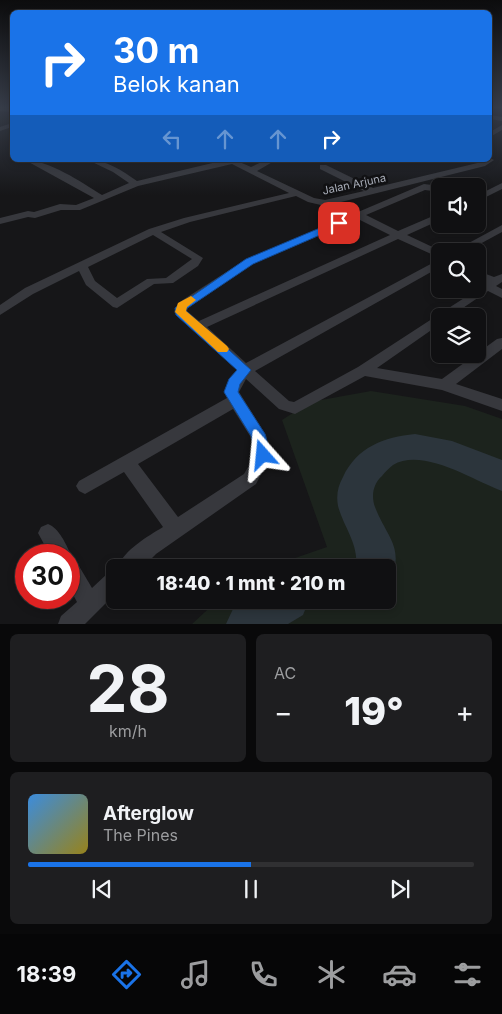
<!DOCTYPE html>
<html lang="id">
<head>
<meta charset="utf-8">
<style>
  :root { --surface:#101012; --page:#1e1e20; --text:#f1f3f6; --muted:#9c9d9f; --line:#303032; --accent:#1a73e8 }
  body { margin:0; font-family:Inter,sans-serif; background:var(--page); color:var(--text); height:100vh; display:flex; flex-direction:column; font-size:19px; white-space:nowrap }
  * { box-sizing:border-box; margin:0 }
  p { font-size:16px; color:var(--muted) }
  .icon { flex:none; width:28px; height:28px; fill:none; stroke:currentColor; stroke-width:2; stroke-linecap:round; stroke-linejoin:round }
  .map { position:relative; height:624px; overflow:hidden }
  .panel { display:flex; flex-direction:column; gap:10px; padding:10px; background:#09090a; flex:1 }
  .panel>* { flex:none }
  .guide { position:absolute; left:10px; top:10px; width:482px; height:152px; border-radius:8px; box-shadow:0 2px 8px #0003,0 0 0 1px var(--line); background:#1a73e8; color:#fff; overflow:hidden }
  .controls { position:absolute; left:431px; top:178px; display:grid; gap:10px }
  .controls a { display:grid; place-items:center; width:55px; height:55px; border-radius:8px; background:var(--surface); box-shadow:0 2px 8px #0003,0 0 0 1px var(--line); font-size:25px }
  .speed { position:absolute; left:15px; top:544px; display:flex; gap:10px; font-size:25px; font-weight:700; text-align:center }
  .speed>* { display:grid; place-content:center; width:65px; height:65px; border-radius:50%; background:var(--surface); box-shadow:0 2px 8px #0003,0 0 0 1px var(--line); line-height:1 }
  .speed .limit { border:8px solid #d22; background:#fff; color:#111 }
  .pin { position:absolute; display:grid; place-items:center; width:42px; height:42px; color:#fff; margin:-21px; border-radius:10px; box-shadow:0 2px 8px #0006 }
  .me { position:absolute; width:55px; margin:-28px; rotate:342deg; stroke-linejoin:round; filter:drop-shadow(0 0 4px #0008) }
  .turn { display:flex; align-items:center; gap:18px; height:105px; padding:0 20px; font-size:22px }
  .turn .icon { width:65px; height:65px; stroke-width:2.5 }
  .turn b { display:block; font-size:35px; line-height:42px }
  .lanes { display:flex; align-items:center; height:48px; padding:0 20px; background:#0003; justify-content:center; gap:25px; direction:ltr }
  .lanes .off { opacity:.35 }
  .big { font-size:38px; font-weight:800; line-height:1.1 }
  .panel .widget { flex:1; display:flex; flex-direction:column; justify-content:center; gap:8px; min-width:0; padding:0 18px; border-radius:8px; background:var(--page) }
  .panel .dial { align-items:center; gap:0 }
  .dial b { font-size:65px; line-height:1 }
  .song { display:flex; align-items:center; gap:15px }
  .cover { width:60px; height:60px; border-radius:8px; background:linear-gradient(135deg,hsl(210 70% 55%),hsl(50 70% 35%)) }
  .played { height:5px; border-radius:2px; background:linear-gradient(90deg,var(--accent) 50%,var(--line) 50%) }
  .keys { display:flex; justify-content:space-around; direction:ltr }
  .heat { display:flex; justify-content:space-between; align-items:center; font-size:28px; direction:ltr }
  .panel .tiles { flex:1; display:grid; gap:10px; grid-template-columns:1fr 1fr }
  .widget:last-child { grid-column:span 2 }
  .trip { position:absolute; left:106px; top:559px; width:290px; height:50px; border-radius:8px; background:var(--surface); box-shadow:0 2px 8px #0003,0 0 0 1px var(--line); font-weight:800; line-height:50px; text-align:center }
  .dock { display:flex; height:80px; justify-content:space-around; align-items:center; background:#060607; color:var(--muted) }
  .dock .icon { width:35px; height:35px }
  .dock .current { color:var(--accent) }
  .dock b { font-size:22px; color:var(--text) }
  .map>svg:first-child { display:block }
</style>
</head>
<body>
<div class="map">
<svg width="502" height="624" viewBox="0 0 502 624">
  <rect width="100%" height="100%" fill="#161618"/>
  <path fill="#1c231d" d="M371,391L465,406L502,419V624H192L218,600H388V568L269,567L327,547L282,420L310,402Z"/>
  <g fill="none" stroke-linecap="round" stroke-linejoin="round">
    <path fill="#2c353c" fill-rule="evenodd" d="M415,434L452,441L502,460V491C474,481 423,447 393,465C389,468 385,472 382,476C373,484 371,496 375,507C387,538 405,547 390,582L388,583V568H356C359,544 344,528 338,506C336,495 338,486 343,477C357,447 384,437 415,434Z
      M247,600H309L303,615L288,624H226L233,609Z"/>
    <path fill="#37383d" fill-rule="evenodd" d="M0,108H12V112L0,111Z
      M490,115L502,117V121L490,119Z
      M12,123V127L0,131V127Z
      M502,125V130L490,137V132Z
      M490,158L494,160L485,166L325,206L308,202L296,196L190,222L161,232L203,258L198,266L173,283L154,284L117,308L113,307L86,285L79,271L33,294L0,315V305L25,288L149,229L184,218L289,193L232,164L138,186L80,210H61L35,218L28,217L0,224V218L28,211L34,212L60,204L76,205L94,198L25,160C49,160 81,182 102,195L129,183L113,172L88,160C107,160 121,170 137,181L225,160H235L251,167L266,160H276L257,171L314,198L325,200L364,191L320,169V165H326L373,188L490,160ZM153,235L192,259L166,278L147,279L117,298L95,281L88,267Z
      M502,183V189L478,201V195Z
      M424,184L440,186V192L425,190L366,215L398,231L440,213V220L407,235L441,251L440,258L398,239L207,327L246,363L440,259V267L255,371L289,401L294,402L358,367L478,289L486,282L478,278V271L494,277L502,274V282L496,286L502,289V298L488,291L451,316H440V324L377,368L442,379L497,339L502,338V349L456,384L502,399V411L442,390L365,376L295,414L279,409L246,379L239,392L266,435L271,455L256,484L156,554L142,568H117C125,549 147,537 163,527L124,472L85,494L79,491L76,486L79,481L227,398L224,392L229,379L237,370L193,329L176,315L174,312L178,303L245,260ZM358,219L390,235L199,321L187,311L188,308L253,264ZM233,409L250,436L255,455L244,474L178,517L138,464Z
      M502,225V232L467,251H454Z
      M48,524C59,528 66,544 71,555L69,558L76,561L92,588L108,573L115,570V594L85,624H58L61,616L77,602L69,587V555H50L38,533L41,527Z"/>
  </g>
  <linearGradient id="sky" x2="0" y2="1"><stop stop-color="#0c0c0d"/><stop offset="0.55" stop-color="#363c48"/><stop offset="1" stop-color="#363c48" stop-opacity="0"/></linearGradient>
  <rect width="502" height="195" fill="url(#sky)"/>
  <path fill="#1a73e8" stroke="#114b97" d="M339,220L344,223L343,225L253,264L186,309V311L251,370L240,384L238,392L265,434L271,455L268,459L263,461L258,459L251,436L224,392L229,379L237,370L176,315L175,308L246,259Z"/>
  <path fill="#f59e0b" d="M191,296L196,300L187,307L186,311L227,346L229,349L227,352H218L175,312L178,303Z"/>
  <g text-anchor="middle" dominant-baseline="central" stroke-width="5" stroke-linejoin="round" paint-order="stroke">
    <g font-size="11" fill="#a8adb8" stroke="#111113">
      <text transform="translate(354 184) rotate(-12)">Jalan Arjuna</text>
    </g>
  </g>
</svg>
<div class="controls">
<a><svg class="icon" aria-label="sound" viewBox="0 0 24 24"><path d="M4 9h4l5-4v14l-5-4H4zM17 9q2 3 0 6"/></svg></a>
<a><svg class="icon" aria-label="search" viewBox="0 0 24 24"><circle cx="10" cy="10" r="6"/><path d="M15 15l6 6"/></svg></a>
<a><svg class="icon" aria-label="layers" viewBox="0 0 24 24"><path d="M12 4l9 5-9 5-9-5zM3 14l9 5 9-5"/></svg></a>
</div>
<div class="speed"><div class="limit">30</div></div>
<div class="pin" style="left:339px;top:223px;background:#d93025"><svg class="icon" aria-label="arrive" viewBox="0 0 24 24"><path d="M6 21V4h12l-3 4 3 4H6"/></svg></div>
<svg class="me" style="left:263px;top:455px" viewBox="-20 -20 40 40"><path d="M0-17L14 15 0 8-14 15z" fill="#1a73e8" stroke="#fff" stroke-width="4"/></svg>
<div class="trip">18:40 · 1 mnt · 210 m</div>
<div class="guide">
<div class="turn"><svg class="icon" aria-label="right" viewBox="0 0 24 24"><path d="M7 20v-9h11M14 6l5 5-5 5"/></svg><div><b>30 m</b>Belok kanan</div></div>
<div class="lanes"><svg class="icon off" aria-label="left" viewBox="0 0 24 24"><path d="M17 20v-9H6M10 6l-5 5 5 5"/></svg><svg class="icon off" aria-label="ahead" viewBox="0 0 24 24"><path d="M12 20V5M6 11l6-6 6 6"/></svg><svg class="icon off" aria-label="ahead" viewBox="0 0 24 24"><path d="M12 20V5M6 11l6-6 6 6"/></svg><svg class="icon" aria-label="right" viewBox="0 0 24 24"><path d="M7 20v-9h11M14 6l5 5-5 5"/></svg></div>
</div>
</div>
<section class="panel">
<div class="tiles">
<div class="widget dial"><b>28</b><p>km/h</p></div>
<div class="widget"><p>AC</p>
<div class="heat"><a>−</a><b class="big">19°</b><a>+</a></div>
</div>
<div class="widget">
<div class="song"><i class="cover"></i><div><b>Afterglow</b><p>The Pines</p></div></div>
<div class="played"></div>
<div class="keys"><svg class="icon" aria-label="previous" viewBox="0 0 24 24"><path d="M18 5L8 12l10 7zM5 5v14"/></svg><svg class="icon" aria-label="pause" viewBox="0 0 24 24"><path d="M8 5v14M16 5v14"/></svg><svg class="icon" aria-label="next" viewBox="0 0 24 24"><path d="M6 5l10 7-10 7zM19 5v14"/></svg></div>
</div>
</div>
</section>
<nav class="dock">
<b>18:39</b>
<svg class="icon current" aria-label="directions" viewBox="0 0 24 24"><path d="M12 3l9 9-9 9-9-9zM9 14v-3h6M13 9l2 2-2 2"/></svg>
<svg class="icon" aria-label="music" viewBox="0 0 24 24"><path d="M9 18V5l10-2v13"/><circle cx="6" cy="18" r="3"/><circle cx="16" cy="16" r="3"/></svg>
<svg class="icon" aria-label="phone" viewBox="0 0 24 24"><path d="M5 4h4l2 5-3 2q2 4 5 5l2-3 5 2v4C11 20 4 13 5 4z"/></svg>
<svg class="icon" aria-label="climate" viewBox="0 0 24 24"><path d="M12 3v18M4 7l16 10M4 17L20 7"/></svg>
<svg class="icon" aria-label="car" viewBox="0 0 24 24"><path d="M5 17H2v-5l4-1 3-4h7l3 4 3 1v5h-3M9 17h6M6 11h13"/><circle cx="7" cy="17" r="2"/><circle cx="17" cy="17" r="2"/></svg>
<svg class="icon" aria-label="filters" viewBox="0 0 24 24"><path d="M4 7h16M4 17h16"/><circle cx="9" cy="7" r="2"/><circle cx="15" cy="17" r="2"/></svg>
</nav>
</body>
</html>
